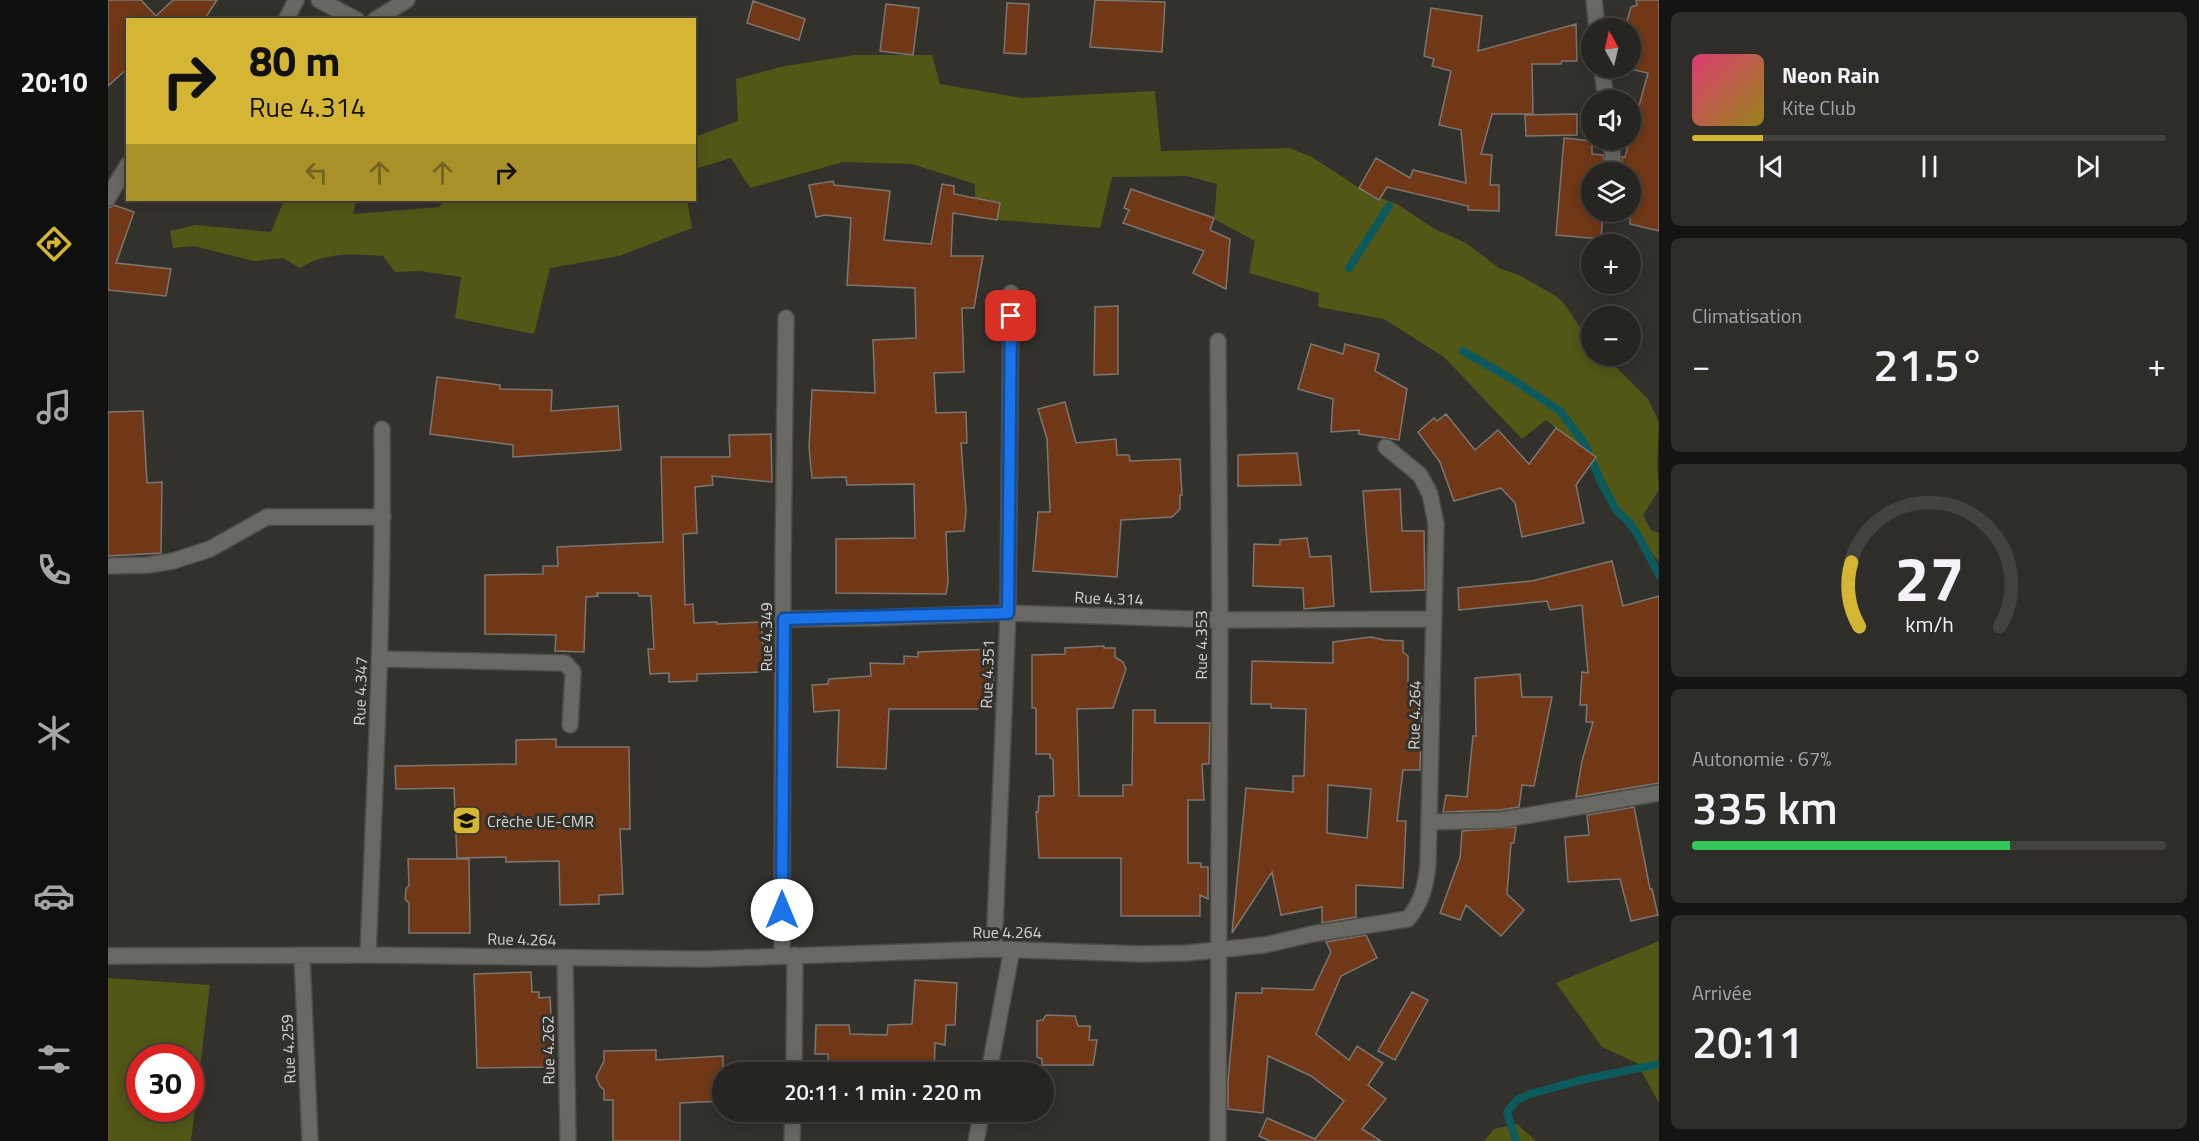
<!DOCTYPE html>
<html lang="fr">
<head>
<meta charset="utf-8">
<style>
  :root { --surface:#262521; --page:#2e2d2a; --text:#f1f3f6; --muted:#a4a5a5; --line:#42423f; --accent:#d5b534 }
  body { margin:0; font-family:"Titillium Web",sans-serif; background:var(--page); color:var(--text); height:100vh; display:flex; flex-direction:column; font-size:22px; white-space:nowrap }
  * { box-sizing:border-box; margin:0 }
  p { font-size:20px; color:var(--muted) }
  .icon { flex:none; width:33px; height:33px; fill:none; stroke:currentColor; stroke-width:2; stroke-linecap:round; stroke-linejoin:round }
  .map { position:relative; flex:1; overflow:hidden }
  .drawer { display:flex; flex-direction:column; gap:12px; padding:12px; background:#151412; width:540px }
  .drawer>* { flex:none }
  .guide { position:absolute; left:18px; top:18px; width:570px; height:183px; border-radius:0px; box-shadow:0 3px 15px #0003,0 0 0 2px var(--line); background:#d5b534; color:#111; overflow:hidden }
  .needle { width:39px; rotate:352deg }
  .fabs { position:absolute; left:1473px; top:18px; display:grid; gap:12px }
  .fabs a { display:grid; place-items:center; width:60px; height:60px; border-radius:50%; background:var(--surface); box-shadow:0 3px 15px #0003,0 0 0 2px var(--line); font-size:30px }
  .speed { position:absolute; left:18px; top:1044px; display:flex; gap:12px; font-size:30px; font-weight:700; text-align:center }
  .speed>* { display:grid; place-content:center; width:78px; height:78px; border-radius:50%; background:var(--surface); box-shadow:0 3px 15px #0003,0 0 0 2px var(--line); line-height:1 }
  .speed .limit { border:9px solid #d22; background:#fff; color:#111 }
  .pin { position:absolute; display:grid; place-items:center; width:51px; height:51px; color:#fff; margin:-26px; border-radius:12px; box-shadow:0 3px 9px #0006 }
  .me { position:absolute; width:66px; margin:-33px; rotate:0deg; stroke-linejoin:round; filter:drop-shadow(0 0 4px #0008) }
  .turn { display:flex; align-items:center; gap:21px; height:126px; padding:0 24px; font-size:27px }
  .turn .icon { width:78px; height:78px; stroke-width:2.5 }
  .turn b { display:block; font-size:42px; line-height:51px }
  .lanes { display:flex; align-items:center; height:57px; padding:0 24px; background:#0003; justify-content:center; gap:30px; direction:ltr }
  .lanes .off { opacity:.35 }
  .big { font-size:45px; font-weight:600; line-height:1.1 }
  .drawer .tile { flex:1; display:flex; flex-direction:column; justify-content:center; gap:9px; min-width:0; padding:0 21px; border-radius:9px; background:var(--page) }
  .drawer .dial { align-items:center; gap:0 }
  .dial svg { height:156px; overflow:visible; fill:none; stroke:var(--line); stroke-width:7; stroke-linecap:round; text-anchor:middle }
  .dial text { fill:var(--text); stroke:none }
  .song { display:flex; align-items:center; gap:18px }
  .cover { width:72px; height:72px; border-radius:9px; background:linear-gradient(135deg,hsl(340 70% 55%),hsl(50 70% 35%)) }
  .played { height:6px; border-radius:3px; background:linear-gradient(90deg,var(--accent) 15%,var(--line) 15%) }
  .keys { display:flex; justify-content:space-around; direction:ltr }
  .heat { display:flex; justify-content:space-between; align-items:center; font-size:33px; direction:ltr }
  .charge { height:9px; border-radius:4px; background:linear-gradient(90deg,#34c759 67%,var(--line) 0) }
  .trip { position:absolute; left:604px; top:1062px; width:342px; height:60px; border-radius:30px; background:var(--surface); box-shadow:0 3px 15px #0003,0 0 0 2px var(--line); font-weight:600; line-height:60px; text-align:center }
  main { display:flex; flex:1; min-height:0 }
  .menu { display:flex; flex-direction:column; width:108px; justify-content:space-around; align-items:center; background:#0f0f0d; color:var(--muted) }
  .menu .icon { width:42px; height:42px }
  .menu .active { color:var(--accent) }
  .menu b { font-size:27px; color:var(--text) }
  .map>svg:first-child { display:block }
</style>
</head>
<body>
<main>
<nav class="menu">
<b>20:10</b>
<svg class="icon active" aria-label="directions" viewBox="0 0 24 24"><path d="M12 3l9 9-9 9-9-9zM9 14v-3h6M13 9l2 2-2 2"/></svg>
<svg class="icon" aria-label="music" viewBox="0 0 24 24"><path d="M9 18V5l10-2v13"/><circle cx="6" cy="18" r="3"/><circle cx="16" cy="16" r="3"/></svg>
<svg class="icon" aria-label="phone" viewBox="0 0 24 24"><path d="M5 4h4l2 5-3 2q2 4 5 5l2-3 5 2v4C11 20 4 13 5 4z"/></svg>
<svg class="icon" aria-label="climate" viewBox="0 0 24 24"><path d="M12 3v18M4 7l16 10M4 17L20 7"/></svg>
<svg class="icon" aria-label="car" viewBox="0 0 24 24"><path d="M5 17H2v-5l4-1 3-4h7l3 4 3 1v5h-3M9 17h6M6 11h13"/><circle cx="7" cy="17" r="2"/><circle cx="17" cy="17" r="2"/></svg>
<svg class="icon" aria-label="filters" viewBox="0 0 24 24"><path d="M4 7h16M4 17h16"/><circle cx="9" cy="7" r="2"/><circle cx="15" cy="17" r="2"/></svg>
</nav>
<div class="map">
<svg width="1551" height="1141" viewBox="0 0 1551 1141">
  <rect width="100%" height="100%" fill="#33312c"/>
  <path fill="#525716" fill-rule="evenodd" d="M747,55H824L832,84L914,98L1047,91L1053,151L1181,148L1204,157L1259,193L1289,204L1325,228L1358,243L1391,268L1413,276L1446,295L1455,302L1475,332L1483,341L1484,356H1497L1540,399L1551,422L1549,465L1551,490L1535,515L1543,530L1551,533V562L1512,511L1508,510L1482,457L1438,420L1414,439L1336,357L1276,319L1210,307L1211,293L1141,273L1147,241L1106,219L1109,184L1079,176L1004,177L992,228L867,218V184L804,164L735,162L642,188L623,158L587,169V137L630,121L628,79L677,66Z
    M176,200H248L245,214L331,207L336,200H579L584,228L511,256L442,268L426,334L347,318L353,277L312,271L287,272L275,256C245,254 219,251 192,268L175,258L146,261L86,246L65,248L62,231L87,225L163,232Z
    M1551,941V1103L1529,1063L1494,1047L1448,983Z
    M0,978L102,985L83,1141H0ZM32,1058H82V1108H32Z
    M1409,1124L1428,1141H1376L1386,1129Z"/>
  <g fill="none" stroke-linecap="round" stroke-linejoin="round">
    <path stroke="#0c5a5c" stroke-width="8" d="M1241,268L1281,206
      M1355,351L1407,381L1452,411L1477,444L1491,478L1508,510L1520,521L1530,535L1551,575
      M1408,1141L1399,1112L1409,1100L1422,1094L1473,1080L1551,1064"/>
  </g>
  <path fill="#703816" stroke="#7c7673" stroke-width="1.5" fill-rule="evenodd" d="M0,0H33L48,16L65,0H109L96,20H20V68L0,86Z
    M987,0L1057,2L1054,52L982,47Z
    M1528,0H1551V231L1522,224V172H1484V212H1495L1493,239L1448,235L1456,138L1484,141V154L1495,155L1497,166L1502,170L1511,169L1514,164V157H1517L1540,73L1522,69V28H1517L1523,7L1529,5Z
    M645,1L697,19L691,40L639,23Z
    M899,3L921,4L918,54L896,53Z
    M778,4L811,8L805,55L772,51Z
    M1323,8L1374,16L1370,51L1468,24L1469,61H1454L1453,64H1424L1425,114H1384L1373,154L1384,155L1382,185H1391V211L1360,210V206L1279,187L1271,200L1251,188L1268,158L1302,178L1305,170L1358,183L1353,130L1331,125L1343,71L1324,66L1326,59L1316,56Z
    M1469,114V135L1418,136L1417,115Z
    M725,181L726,185L782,191L776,240L823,244L834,184L846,186V194L892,203L889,220L845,213L843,256H875L866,308H854L856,372L826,373L828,413L858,412L859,443H853L858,511L856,531L838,532L840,582L838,594L728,593V539L807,538L806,484L739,485L738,477L704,478L701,447L704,390L767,393L765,340L808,338L807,288L739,285L743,218L717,215L708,217L701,185Z
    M1023,189L1106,218L1102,230L1122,239L1118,289L1085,273L1096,251L1015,223L1021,210L1016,208Z
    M6,205L26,212L8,263L63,269L58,296L0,290V208Z
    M1010,306V374L986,375L987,307Z
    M1203,344L1235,354L1237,344L1271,354L1267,371L1299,389L1291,440L1251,434V430L1223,432L1225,399L1190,389Z
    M329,377L392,385V389L444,390L443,411L510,406L513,450L405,457V445L322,434Z
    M957,402L968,443L1008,439L1009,455H1021L1022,461L1072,459L1074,495H1072V509L1064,517L1013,520L1009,577L925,571L930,512H942L939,439L930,409Z
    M35,411L39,483L54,482L53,553L0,556V412Z
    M1338,414L1367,450L1390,430L1421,464L1448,428L1488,457L1468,485L1476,523L1414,537L1407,503L1393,488L1346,501L1332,462L1310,432L1326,418L1329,421Z
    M663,434L664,482L604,476L605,485L587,487L589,533L575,534L577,605L585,604L586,623L609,622V624L653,622L657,672L589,674V681L561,682V673L542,674L540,649H546L543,596H531L530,593H489L490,596L478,597L476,652L447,651L448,635L377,634V575L435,574V566H450L449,547L555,542L553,457H622L621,435Z
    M1189,453L1193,485L1130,486V455Z
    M1292,489L1294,531H1316L1317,590L1263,592L1255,491Z
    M1199,538L1202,557L1223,556L1226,606L1196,609L1195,588L1145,586L1146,544L1172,545V540Z
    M1504,561L1515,606L1551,596V783L1468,797L1474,761L1485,722H1478L1479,705H1472L1474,672L1480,673L1474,605L1442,610L1439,601L1351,610L1350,588L1424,581Z
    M1263,637L1276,640L1295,641V652L1300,656V687L1314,686L1312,770H1295L1289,821H1298L1295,888L1248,885V917L1214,923V907L1173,915L1164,872L1124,933L1138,788L1185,792V776H1196L1198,709L1163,708V704H1143L1144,661L1225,663V642ZM1220,785L1263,789L1259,838L1219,833Z
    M996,646V648H1007V657L1015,662L1018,669L1005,708L969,709L971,796H1015V785H1024L1025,710H1047V723H1102L1101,764H1094L1096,800H1080V863H1093V867H1100V899L1092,895V916H1013V858H931L928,812H930L931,796H946L945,759L942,758V754H928V708H924V655L957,654V648Z
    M885,649L886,709H781L778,769L729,767L731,710L706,712L704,685L720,684L721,679L763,676L762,663L796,664V656L810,657V652Z
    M1412,674L1414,697H1444L1426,786L1414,785L1411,807L1392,810L1335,812L1338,795L1359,797L1365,736H1368L1367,678Z
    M448,739V747H521L522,829H512L515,894L491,895V904L452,905L451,861L398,862V857L349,858L346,788L288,789L287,766L408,764V740Z
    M1526,807L1542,889H1544L1550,915L1523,921L1512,879L1460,882L1457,837L1481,835L1479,815Z
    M1408,827L1406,843H1403L1399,894L1416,910L1393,936L1358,905L1352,920L1332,913L1352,858L1354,831Z
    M300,859H361L362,933H301V903L297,899L298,889L301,885Z
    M1258,935L1269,958L1233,976L1208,1034L1241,1060L1249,1046L1275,1063L1260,1085L1278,1099L1254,1129L1273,1141H1162L1151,1136L1159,1118L1207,1139L1236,1101L1203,1076L1160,1056L1155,1113L1120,1109V1080L1128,993H1154V988L1205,990L1223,952L1218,942Z
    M423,972L424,992H431V998L442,997L446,1067L369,1068L366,974Z
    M807,980L849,983L847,1025H838L837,1045L827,1043L826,1072H721L720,1054H707L708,1025H741L742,1034L779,1035L780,1025L804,1024Z
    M1304,992L1320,1000L1287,1060L1270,1051Z
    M938,1015L967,1016L970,1026H982L981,1040H989L985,1065H934V1059L929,1057V1021L935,1020Z
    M548,1050V1060L615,1056V1101L572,1103V1141H505V1100H496V1090L492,1086L488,1077L496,1061V1051Z"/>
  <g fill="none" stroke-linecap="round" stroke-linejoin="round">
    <defs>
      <path id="minor" d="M211,0L249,20
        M1486,0L1489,28
        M178,20L188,0
        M267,20L299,0
        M1494,68L1498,100
        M1503,140L1505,161
        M0,198L20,164
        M0,566L40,565L65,561L102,549L159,517H275
        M676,619L765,618L900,613L1112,620L1326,619
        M272,659L457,663L465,672L462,725
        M1321,822L1393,820L1551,793
        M886,949L900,613L903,293
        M260,955C267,780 276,604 274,429
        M674,955L675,559L678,318
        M0,956L260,955L595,959L886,949L1033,954L1079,953L1157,945L1204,934L1300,919C1314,902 1318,885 1320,864L1328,524L1322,494L1312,475L1278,447
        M194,956L202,1141
        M457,958L460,1141
        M686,1072L687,955
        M881,1072L904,949
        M684,1141L685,1112
        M868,1141L874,1112
        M1110,1141L1112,620L1110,341"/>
    </defs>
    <use href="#minor" stroke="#4e4d49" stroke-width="18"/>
    <use href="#minor" stroke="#6a6863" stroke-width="15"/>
  </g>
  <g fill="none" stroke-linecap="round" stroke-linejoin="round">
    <defs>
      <path id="route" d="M674,910L676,619L900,613L903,316"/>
    </defs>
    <use href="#route" stroke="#114b97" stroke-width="15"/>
    <use href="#route" stroke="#1a73e8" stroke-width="10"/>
  </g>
  <defs>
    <symbol id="school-square" viewBox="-11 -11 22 22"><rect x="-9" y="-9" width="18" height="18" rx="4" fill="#d5b534" stroke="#33312c"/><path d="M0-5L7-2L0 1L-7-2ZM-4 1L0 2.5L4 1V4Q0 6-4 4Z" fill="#111"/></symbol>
  </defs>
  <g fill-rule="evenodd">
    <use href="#school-square" x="342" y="804" width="33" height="33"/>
  </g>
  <g text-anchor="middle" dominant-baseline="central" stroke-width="6" stroke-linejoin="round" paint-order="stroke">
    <g font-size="16" fill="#d4d3d0" stroke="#33312c">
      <text transform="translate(1001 598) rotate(2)">Rue 4.314</text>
      <text transform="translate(658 637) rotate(-90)">Rue 4.349</text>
      <text transform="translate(1093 645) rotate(-90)">Rue 4.353</text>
      <text transform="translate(879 674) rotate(-88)">Rue 4.351</text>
      <text transform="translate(252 691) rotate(-88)">Rue 4.347</text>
      <text transform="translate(1306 715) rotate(-89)">Rue 4.264</text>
      <text x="899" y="932">Rue 4.264</text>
      <text transform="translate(414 939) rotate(1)">Rue 4.264</text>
      <text transform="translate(180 1049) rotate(-93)">Rue 4.259</text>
      <text transform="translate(440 1050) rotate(-91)">Rue 4.262</text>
    </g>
    <g font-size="16" fill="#d4d3d0" stroke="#33312c" text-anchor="start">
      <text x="379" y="821">Crèche UE-CMR</text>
    </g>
  </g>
</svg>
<div class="fabs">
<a><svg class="needle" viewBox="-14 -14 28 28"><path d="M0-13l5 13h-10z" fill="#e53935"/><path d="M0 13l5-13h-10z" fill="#a4a5a5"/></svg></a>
<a><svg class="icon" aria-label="sound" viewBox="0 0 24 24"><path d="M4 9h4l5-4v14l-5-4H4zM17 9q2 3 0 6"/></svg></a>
<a><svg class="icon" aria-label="layers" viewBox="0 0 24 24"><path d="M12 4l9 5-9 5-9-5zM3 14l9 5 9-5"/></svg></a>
<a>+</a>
<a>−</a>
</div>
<div class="speed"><div class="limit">30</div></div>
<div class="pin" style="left:903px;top:316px;background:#d93025"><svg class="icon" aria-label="arrive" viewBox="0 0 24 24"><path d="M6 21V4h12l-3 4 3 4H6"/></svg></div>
<svg class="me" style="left:674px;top:910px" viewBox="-20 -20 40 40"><circle r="19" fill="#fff"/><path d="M0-13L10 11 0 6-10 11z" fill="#1a73e8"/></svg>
<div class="trip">20:11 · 1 min · 220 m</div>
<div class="guide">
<div class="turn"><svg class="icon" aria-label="right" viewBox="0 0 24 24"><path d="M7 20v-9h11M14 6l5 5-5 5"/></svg><div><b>80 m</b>Rue 4.314</div></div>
<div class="lanes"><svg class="icon off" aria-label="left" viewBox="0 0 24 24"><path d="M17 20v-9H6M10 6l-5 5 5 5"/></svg><svg class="icon off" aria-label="ahead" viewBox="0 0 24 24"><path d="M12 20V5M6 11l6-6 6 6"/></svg><svg class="icon off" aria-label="ahead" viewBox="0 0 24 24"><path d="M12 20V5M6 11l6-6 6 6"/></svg><svg class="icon" aria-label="right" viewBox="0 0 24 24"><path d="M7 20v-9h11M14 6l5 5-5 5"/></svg></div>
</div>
</div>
<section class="drawer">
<div class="tile">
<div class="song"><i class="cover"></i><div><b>Neon Rain</b><p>Kite Club</p></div></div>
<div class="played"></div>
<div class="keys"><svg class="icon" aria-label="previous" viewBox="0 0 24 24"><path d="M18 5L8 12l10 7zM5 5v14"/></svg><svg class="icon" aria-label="pause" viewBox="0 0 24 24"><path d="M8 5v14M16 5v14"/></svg><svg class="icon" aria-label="next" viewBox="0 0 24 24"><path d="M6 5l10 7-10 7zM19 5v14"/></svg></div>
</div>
<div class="tile"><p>Climatisation</p>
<div class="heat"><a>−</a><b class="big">21.5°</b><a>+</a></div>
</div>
<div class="tile dial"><svg viewBox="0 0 100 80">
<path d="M14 69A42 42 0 1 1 86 69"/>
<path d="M14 69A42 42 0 0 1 10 36" stroke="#d5b534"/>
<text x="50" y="56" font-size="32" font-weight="700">27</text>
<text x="50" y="72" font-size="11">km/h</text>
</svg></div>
<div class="tile"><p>Autonomie · 67%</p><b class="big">335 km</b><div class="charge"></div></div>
<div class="tile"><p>Arrivée</p><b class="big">20:11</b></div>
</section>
</main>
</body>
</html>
